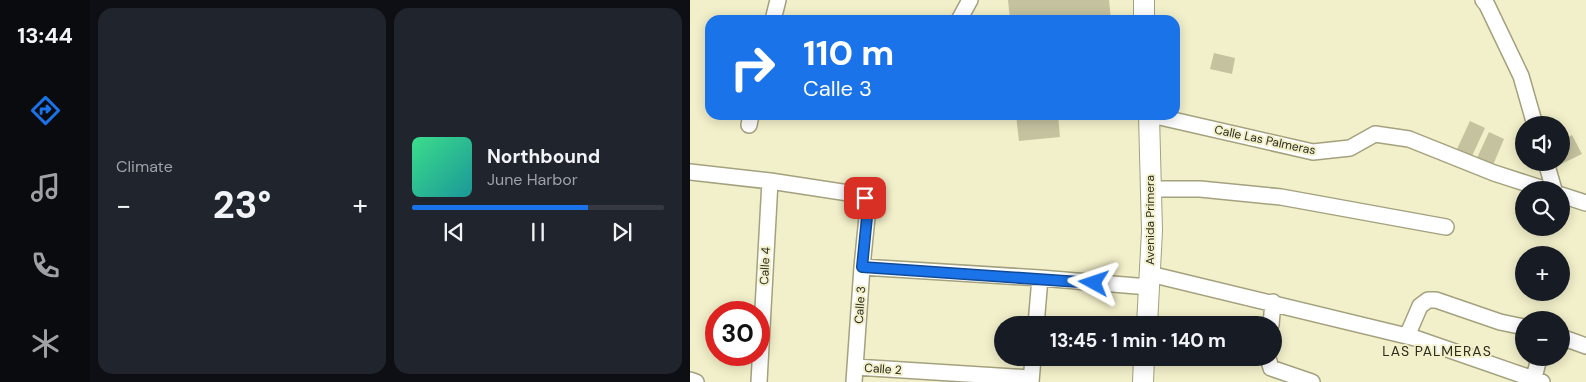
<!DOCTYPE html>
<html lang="en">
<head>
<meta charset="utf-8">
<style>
  :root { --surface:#171b24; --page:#20242c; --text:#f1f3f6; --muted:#9ea1a6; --line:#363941; --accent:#1a73e8 }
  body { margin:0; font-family:"DM Sans",sans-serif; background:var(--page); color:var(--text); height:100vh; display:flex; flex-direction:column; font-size:19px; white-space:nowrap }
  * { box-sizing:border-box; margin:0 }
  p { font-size:16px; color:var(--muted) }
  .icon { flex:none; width:28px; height:28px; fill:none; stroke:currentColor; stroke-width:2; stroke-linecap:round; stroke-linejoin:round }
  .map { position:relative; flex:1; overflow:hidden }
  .drawer { display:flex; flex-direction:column; gap:8px; padding:8px; background:#0d0f14; width:600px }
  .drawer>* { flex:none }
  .guide { position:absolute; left:15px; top:15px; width:475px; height:105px; border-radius:15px; box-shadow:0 2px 12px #0003; background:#1a73e8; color:#fff; overflow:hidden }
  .controls { position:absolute; left:825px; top:116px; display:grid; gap:10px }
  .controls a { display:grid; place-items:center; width:55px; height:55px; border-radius:50%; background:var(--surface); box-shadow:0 2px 12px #0003; font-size:25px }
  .speed { position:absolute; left:15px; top:301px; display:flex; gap:10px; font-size:25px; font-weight:700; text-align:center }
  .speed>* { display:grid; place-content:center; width:65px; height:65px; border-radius:50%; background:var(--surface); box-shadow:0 2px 12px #0003; line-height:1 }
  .speed .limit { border:8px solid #d22; background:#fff; color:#111 }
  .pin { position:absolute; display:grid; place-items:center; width:42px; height:42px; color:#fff; margin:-21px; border-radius:10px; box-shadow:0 2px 8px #0006 }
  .me { position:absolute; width:55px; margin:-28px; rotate:275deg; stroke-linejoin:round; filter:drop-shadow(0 0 4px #0008) }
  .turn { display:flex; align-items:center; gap:18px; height:105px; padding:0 15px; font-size:22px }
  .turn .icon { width:65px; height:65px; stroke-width:2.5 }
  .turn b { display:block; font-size:35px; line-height:42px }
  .big { font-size:38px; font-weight:700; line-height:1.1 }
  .drawer .widget { flex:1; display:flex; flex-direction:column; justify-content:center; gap:8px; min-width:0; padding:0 18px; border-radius:15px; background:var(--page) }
  .song { display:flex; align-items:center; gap:15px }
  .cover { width:60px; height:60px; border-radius:8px; background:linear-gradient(135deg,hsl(150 70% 55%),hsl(180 70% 35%)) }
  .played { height:5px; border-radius:2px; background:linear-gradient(90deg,var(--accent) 70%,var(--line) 70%) }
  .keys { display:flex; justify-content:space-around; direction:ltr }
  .heat { display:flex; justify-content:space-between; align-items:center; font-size:28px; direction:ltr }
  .drawer .tiles { flex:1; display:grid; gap:8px; grid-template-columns:repeat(2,1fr) }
  .trip { position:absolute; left:304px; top:316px; width:288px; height:50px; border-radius:25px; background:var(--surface); box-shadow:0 2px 12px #0003; font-weight:700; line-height:50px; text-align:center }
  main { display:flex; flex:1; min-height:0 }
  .tabs { display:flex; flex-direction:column; width:90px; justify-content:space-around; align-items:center; background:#090b0e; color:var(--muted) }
  .tabs .icon { width:35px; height:35px }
  .tabs .selected { color:var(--accent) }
  .tabs b { font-size:22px; color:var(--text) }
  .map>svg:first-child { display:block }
</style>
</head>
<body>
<main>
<nav class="tabs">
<b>13:44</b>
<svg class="icon selected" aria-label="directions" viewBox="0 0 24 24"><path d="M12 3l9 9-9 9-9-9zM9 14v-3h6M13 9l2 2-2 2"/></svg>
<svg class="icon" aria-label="music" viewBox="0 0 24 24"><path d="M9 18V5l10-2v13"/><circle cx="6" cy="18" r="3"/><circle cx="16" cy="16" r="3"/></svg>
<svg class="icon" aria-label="phone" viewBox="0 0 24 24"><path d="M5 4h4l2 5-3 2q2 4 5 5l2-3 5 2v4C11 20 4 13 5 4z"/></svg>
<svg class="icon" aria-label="climate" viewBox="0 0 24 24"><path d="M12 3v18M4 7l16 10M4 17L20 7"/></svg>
</nav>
<section class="drawer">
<div class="tiles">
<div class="widget"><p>Climate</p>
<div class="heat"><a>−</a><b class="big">23°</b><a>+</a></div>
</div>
<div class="widget">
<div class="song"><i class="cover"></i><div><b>Northbound</b><p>June Harbor</p></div></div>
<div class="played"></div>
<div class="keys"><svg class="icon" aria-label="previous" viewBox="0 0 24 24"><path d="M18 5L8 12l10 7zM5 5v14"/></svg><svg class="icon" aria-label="pause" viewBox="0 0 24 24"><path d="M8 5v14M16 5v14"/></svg><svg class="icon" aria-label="next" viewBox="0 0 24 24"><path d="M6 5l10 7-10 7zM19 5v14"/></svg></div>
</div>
</div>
</section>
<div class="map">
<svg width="896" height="382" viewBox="0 0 896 382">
  <rect width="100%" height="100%" fill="#f2f0ca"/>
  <path fill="#c5c29f" d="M318,0H419L421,20H320Z
    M524,53L545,58L542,74L520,69Z
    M326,115H368L370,137L329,141Z
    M780,121L795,128L782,156L767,149Z
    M799,132L814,139L803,165L787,158Z
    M882,135L892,154L863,168L859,162H871V141Z"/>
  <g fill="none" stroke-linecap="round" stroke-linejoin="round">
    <defs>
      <path id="minor" d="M793,0L797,5L831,76L845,125
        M83,20L88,0
        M269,20L280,0
        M461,115L623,152L660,148L685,134L719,139L804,173L857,190
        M59,125L61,115
        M856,162L864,190
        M0,172L80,181L165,194L175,198L178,207L172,267L164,382
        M461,189H510L591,197L756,227
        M871,195L896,203
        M172,267L350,278L459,287
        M460,274L725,338L852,382
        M346,325L350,278
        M581,325L583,302
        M717,336L730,306L738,300H746L810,322L834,327
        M871,337L896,346
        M578,358L581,368L622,382
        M165,367L341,378
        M0,380L6,382
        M69,382L80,181
        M341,382L343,358
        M843,382L849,358"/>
      <path id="major" d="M454,20V0
        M457,325L462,231L459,115
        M453,382L454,358"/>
    </defs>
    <use href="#minor" stroke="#a4a17e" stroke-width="18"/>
    <use href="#major" stroke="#a4a17e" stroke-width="22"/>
    <use href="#minor" stroke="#fff" stroke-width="15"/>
    <use href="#major" stroke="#fff" stroke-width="20"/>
  </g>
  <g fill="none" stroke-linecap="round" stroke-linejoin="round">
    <defs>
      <path id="route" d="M175,198L178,207L172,267L404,283"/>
    </defs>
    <use href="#route" stroke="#114b97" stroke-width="12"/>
    <use href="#route" stroke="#1a73e8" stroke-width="9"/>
  </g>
  <g text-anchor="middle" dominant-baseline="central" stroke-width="4" stroke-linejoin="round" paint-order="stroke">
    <g font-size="12" fill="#2d2c1e" stroke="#f2f0ca">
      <text transform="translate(575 140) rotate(12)">Calle Las Palmeras</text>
      <text transform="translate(460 220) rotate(-90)">Avenida Primera</text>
      <text transform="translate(75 266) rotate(-87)">Calle 4</text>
      <text transform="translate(170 305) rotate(-86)">Calle 3</text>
      <text transform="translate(193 369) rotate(4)">Calle 2</text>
    </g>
    <g font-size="14" letter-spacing="1" fill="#2d2c1e" stroke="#f2f0ca">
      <text x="747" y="351">LAS PALMERAS</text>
    </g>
  </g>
</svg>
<div class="controls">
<a><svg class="icon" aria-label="sound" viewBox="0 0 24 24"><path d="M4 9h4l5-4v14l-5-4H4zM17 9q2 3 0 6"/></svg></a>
<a><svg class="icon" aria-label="search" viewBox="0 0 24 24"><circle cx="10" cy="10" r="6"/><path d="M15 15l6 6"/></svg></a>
<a>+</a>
<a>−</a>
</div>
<div class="speed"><div class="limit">30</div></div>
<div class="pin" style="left:175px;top:198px;background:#d93025"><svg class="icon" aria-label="arrive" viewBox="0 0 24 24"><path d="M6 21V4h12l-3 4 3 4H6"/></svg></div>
<svg class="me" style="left:404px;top:283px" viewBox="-20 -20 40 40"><path d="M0-17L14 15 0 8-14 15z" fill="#1a73e8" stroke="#fff" stroke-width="4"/></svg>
<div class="trip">13:45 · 1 min · 140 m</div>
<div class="guide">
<div class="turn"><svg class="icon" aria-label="right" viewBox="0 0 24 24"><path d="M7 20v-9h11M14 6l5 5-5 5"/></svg><div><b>110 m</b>Calle 3</div></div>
</div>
</div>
</main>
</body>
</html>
